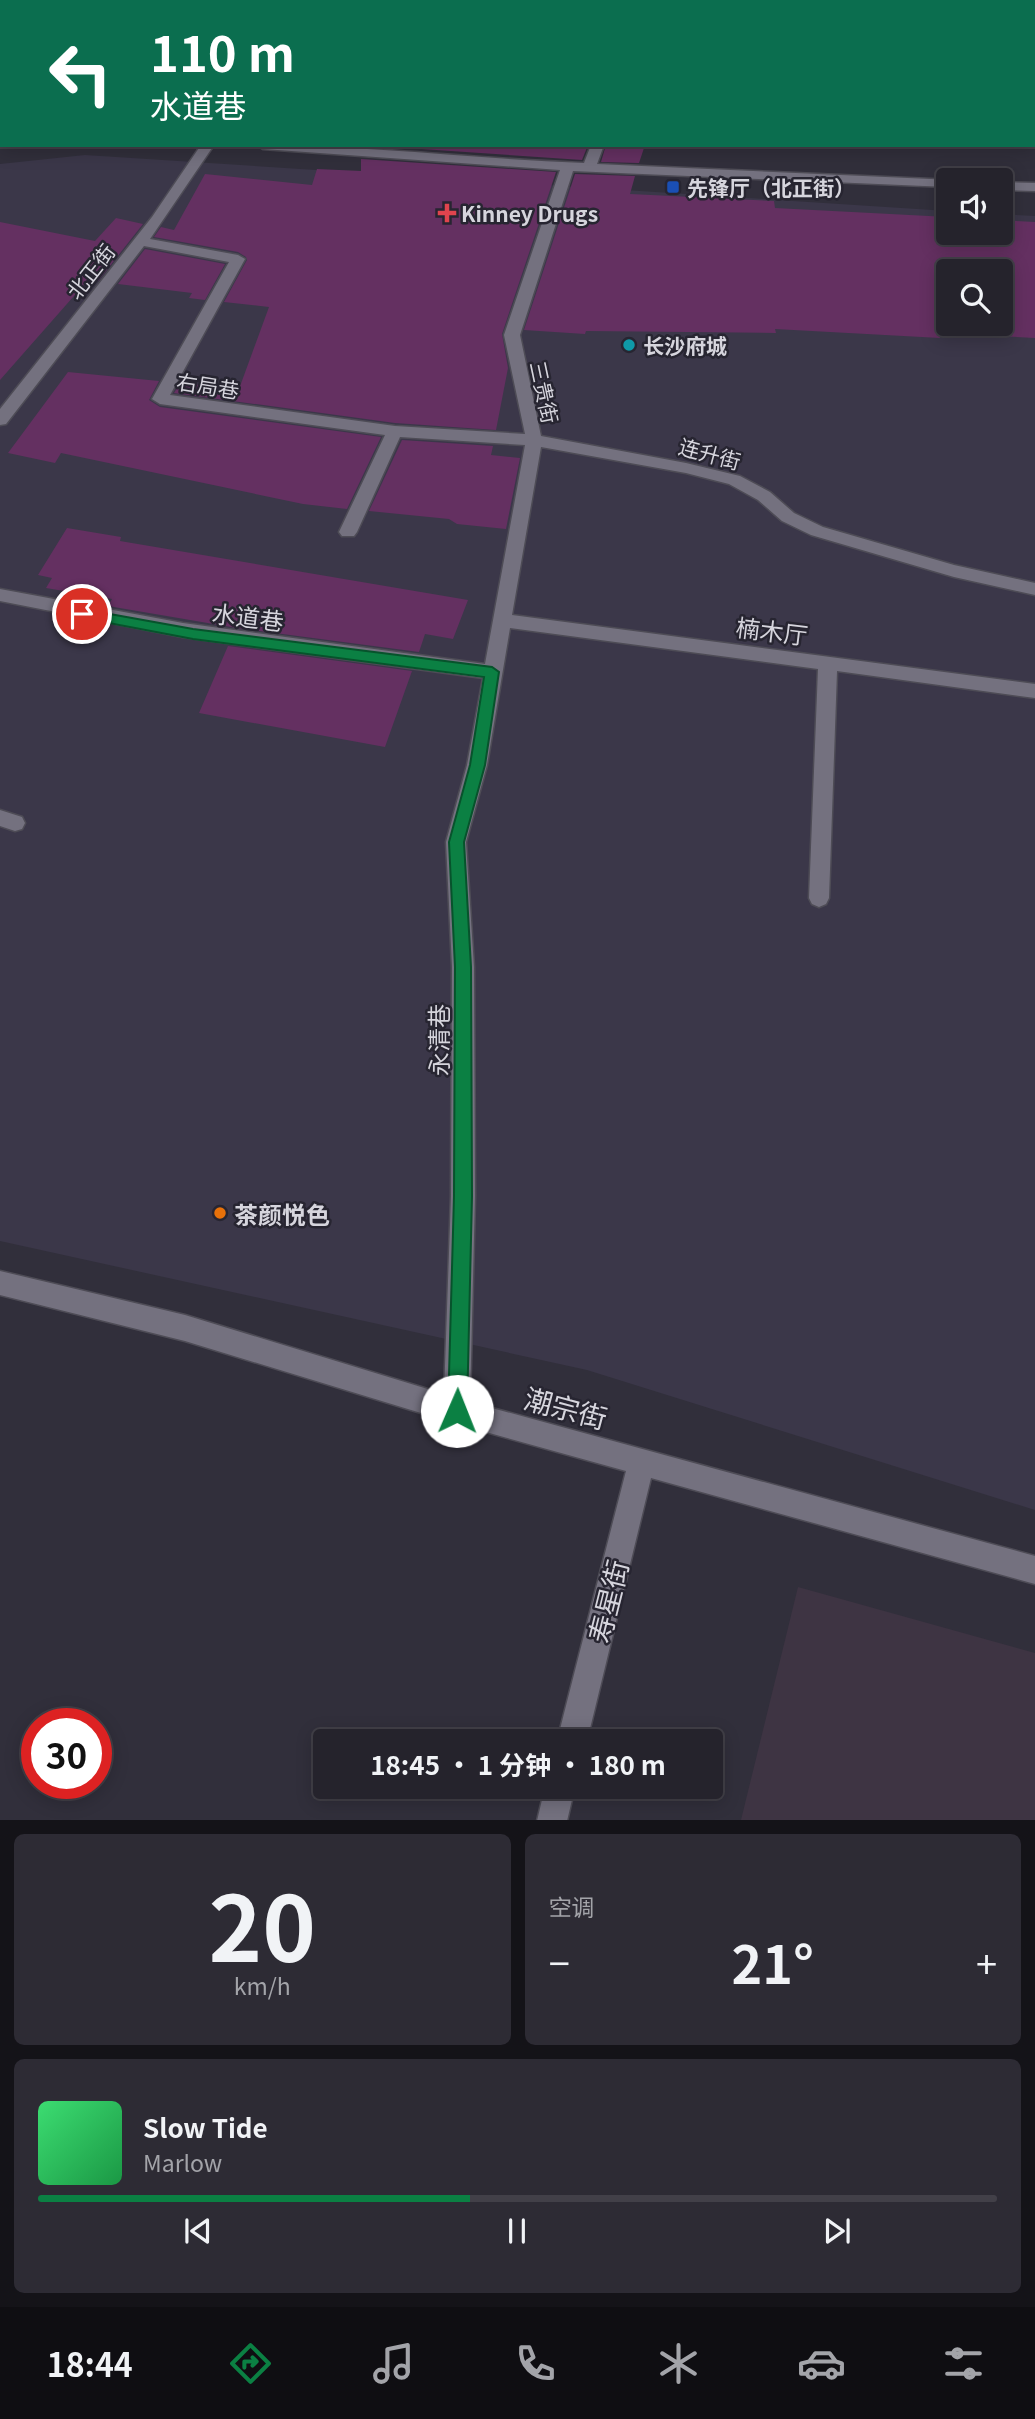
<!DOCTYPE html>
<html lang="zh">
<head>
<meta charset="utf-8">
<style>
  :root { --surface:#25232c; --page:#2d2b34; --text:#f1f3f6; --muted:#a3a4a9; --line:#424048; --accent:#0b8043 }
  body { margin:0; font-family:Georgia,"Noto Sans SC",serif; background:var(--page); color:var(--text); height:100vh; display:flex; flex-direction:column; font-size:26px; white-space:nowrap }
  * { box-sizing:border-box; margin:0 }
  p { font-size:23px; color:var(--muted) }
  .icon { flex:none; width:38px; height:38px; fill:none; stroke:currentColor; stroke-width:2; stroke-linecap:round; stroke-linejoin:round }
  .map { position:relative; height:1820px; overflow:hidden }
  .drawer { display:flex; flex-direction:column; gap:14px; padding:14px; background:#141318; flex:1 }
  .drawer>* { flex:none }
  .banner { position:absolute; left:0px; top:0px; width:1036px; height:147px; box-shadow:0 4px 18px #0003,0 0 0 2px var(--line); background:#0b6e4f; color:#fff; overflow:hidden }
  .tools { position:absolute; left:936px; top:168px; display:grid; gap:14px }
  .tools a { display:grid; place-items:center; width:77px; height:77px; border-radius:7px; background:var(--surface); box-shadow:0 4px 18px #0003,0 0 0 2px var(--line); font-size:35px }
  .speed { position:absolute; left:21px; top:1708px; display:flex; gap:14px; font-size:35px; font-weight:700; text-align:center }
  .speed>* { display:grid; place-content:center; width:91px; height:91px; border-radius:50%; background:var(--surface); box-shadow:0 4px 18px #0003,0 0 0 2px var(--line); line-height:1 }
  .speed .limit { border:10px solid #d22; background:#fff; color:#111 }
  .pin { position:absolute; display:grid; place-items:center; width:60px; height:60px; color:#fff; margin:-30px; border:4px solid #fff; border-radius:50%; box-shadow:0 2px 7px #0007 }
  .me { position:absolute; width:77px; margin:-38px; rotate:1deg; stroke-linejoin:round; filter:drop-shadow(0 0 5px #0008) }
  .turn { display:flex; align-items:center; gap:24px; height:147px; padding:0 35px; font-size:32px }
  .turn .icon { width:91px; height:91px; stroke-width:2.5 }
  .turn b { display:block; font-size:49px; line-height:60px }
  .big { font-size:52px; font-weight:700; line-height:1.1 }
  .drawer .card { flex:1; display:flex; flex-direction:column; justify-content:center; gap:10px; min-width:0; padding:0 24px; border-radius:10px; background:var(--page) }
  .drawer .dial { align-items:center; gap:0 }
  .dial b { font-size:91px; line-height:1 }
  .song { display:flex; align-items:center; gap:21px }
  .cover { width:84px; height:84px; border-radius:10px; background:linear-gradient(135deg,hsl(140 70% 55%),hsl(140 70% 35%)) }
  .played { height:7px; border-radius:4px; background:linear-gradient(90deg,var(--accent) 45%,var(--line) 45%) }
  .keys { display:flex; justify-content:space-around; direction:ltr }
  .heat { display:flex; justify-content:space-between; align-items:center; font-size:38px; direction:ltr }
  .drawer .tiles { flex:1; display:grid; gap:14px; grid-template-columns:1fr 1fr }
  .card:last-child { grid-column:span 2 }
  .trip { position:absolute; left:313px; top:1729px; width:410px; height:70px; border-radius:7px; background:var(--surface); box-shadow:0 4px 18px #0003,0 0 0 2px var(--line); font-weight:700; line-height:70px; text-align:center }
  .tabs { display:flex; height:112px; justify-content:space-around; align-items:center; background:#0f0e12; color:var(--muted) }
  .tabs .icon { width:49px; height:49px }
  .tabs .on { color:var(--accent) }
  .tabs b { font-size:32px; color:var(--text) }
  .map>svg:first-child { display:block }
</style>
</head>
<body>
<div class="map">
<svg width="1035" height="1821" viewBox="0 0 1035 1821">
  <rect width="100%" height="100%" fill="#312f3b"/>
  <path fill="#3b3749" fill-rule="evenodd" d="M85,155L948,211V233H1001V214L1035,216V1510L587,1370L0,1241V164ZM948,271H1001V324H948Z"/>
  <path fill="#3e3443" d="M798,1587L1035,1653V1820H741Z"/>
  <path fill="#643061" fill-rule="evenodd" d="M362,145H588L582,160Z
    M606,145H645L639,163L601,162Z
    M361,159L556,172L502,334L508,368L496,430L395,423L174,393L180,383L239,389L269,307L224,302L247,260L246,257L238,252L154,237L161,227L174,230L205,174L312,185L317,169L361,171Z
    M575,174L635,176L630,194L774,201L775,208L948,217V233H1001V220L1035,222V338L939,333L940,338L775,329L776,333L586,331L585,334L524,330ZM948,271H1001V324H948Z
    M116,218L143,224L98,281L88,280L0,380V222L95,241Z
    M145,249L225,264L205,300L189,298L192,293L118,284Z
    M68,372L159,381L149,400L160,407L381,437L347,509L303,504L61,453L55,463L8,453Z
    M402,440L493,446L491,455L520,458L506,529L457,524L449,519L369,511Z
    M67,528L121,537L120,541L468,600L453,639L425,634L419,652L237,628L108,606L112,599L46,588L52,578L38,575Z
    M228,646L412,671L385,747L199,713Z"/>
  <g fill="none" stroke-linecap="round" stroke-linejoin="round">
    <defs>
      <path id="minor" d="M494,0H506L492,2Z
        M685,0H697L684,2Z
        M2,130V138L0,139V131Z
        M201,145H214L150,239L238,255L245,259L170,395L395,426L525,434L504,335L560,170L263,149L257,145C366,145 475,159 584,163L591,145H604L597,164L953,180H948V187L573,171L520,335L541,436L686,463L740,476L770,492L794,513L823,527L954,565L1035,583V595L954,577L811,535L782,521L758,500L729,484L686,473L541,447L512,615L1035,684V698L837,671L829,898L826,904L819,907L812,904L809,898L818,669L510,628L487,765L466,842L474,967L475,1196L470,1402L1035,1556V1584L651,1478L587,1741H557L626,1471L457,1424L185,1341L0,1295V1271L185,1315L444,1394L451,1196L452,967L446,842L467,765L483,678L183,637L0,601V589L183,623L485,664L525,445L400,437L357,532L354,536H342L339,532L385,435L160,404L152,399L229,262L144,246L6,424L0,425V409L152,217Z
        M1001,182L1035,183V191L1001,190Z
        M0,810L22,817L25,823L22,829L15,831L0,826Z
        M545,1787H575L567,1821H537Z"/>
      <path id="major" d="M0,30L2,31V40L0,39Z
        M2,90V100L0,101V91Z"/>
    </defs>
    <use href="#minor" stroke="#4e4c56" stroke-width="3"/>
    <use href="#major" stroke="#4e4c56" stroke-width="3"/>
    <use href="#minor" fill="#74717f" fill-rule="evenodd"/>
    <use href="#major" fill="#4782b0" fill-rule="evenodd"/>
  </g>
  <path fill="#0b8043" stroke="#07532c" stroke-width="2" d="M82,609L193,629L492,667L499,672L485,765L464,842L471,967L472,1196L467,1411L464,1418L457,1421L450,1418L448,1411L454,1196L455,967L449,842L470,765L484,677L193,639L77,617V610Z"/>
  <rect fill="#1a4fb4" stroke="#272531" stroke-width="2.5" x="666" y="180" width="14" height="14" rx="3.5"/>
  <path fill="#e0444e" stroke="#272531" stroke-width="2.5" d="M443.5 202.5h7v7h7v7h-7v7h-7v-7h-7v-7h7z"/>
  <circle fill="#0f9aa8" stroke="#272531" stroke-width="2.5" cx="629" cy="345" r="7"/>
  <circle fill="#e8710a" stroke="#272531" stroke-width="2.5" cx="220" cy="1213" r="7"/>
  <g text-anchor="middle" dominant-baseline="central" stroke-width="5" stroke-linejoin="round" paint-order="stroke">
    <g font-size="21" font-weight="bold" fill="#d6d5dd" stroke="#272531" text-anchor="start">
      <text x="687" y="187">先锋厅（北正街）</text>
      <text x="461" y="213">Kinney Drugs</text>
      <text x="643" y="345">长沙府城</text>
    </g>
    <g font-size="21" fill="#d6d5dd" stroke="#272531">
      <text transform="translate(90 271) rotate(-52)">北正街</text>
      <text transform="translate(208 385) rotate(9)">右局巷</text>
      <text transform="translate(545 392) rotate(78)">三贵街</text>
      <text transform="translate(710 453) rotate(15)">连升街</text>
    </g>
    <g font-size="24" fill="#d6d5dd" stroke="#272531">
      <text transform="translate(248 616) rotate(7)">水道巷</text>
      <text transform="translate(772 630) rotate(7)">楠木厅</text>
      <text transform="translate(437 1040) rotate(-90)">永清巷</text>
    </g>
    <g font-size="24" font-weight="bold" fill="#d6d5dd" stroke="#272531" text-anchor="start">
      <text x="234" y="1213">茶颜悦色</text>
    </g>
    <g font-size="28" fill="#d6d5dd" stroke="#272531">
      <text transform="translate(566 1407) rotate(15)">潮宗街</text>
      <text transform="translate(607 1601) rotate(-76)">寿星街</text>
    </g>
  </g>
</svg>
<div class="tools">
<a><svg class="icon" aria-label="sound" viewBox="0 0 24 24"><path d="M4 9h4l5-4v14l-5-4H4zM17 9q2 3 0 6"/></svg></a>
<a><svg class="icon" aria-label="search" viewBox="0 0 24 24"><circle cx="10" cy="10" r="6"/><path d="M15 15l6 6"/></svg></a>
</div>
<div class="speed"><div class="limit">30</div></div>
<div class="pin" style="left:82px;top:614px;background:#d93025"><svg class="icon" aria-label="arrive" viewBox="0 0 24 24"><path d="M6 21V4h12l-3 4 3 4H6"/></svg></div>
<svg class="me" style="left:457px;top:1411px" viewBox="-20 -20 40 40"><circle r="19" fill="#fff"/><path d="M0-13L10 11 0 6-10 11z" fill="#0b8043"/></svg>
<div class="trip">18:45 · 1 分钟 · 180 m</div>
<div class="banner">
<div class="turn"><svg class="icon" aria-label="left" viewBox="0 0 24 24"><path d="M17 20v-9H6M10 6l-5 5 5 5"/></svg><div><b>110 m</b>水道巷</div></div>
</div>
</div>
<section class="drawer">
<div class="tiles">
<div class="card dial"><b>20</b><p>km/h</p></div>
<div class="card"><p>空调</p>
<div class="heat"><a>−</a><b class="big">21°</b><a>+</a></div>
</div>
<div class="card">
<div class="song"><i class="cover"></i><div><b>Slow Tide</b><p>Marlow</p></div></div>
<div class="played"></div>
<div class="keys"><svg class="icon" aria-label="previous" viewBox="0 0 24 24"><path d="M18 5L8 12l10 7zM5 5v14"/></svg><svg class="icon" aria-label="pause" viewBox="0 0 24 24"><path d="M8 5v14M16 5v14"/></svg><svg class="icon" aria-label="next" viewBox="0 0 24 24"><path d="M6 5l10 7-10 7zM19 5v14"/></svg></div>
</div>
</div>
</section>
<nav class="tabs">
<b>18:44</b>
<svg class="icon on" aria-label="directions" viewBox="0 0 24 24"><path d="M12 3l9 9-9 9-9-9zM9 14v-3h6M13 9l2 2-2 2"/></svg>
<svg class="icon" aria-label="music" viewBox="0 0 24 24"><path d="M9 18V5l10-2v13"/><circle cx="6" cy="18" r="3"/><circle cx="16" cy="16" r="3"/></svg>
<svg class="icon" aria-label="phone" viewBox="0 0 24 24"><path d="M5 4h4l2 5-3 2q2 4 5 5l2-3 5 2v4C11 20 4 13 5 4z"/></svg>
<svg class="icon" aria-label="climate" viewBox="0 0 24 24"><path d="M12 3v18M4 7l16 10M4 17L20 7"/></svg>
<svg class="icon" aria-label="car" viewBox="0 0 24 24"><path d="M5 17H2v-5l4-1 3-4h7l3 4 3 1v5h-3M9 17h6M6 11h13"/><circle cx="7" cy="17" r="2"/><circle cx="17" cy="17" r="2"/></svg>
<svg class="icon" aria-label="filters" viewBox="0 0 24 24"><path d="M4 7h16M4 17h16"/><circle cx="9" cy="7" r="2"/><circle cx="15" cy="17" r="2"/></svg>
</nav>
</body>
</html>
